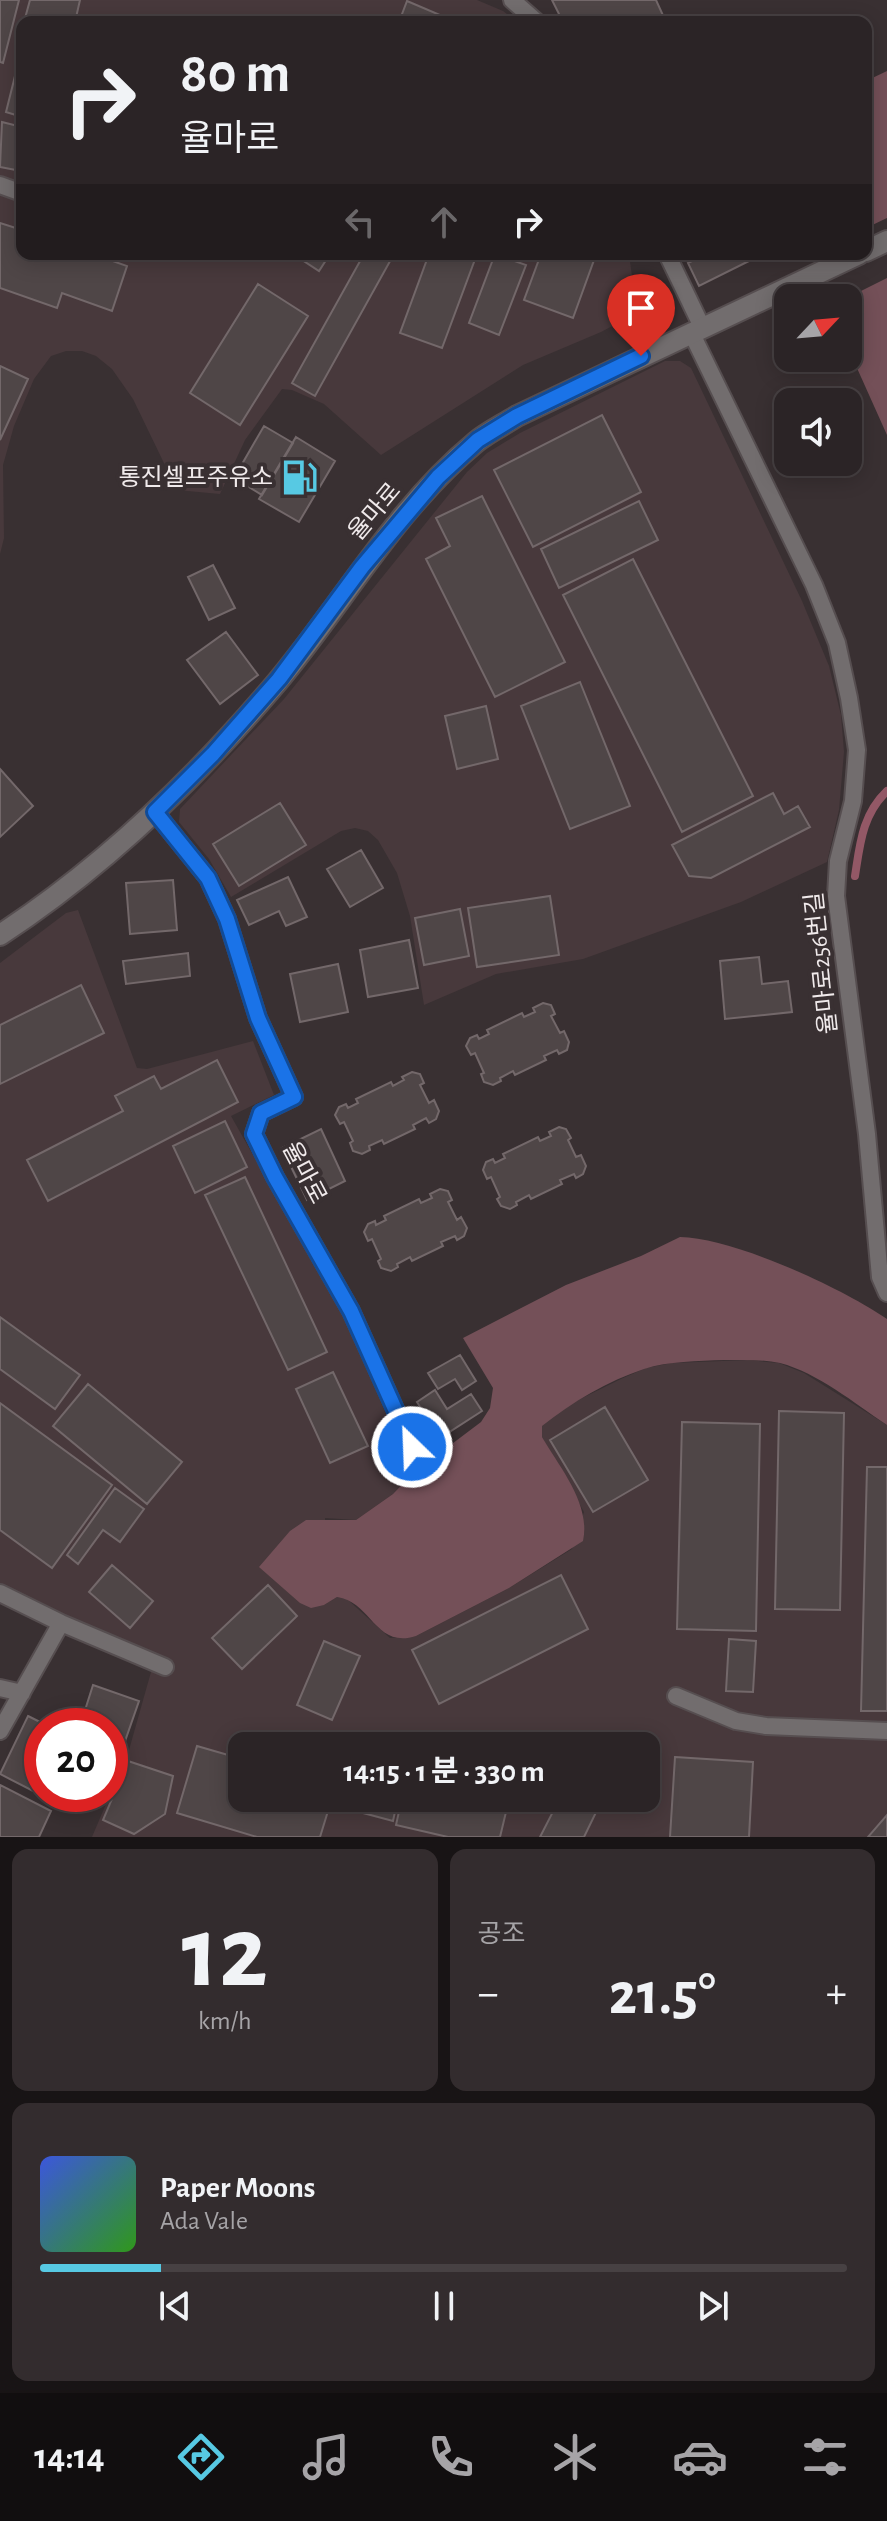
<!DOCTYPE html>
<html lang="ko">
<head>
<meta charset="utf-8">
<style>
  :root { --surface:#2b2426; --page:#332c2e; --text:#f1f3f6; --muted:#a6a4a7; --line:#474143; --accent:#57c9e3 }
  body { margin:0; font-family:"Alegreya Sans","Noto Sans KR",sans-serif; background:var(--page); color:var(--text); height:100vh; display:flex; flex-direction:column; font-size:30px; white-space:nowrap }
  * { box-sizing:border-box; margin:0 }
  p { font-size:26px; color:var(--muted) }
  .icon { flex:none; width:44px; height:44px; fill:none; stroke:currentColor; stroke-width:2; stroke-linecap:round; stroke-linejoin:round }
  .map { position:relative; height:1837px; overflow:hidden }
  .details { display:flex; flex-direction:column; gap:12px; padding:12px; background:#181415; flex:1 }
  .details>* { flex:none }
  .guide { position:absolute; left:16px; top:16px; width:856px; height:244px; border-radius:16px; box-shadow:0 4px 20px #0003,0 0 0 2px var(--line); background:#2b2426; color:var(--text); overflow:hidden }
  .needle { width:52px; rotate:64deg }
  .fabs { position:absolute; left:774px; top:284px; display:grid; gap:16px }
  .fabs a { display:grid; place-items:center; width:88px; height:88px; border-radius:16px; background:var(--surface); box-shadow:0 4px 20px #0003,0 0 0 2px var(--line); font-size:40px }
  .speed { position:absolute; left:24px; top:1708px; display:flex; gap:16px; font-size:40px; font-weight:700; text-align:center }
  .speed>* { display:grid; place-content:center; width:104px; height:104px; border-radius:50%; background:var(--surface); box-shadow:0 4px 20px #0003,0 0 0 2px var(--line); line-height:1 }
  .speed .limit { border:12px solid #d22; background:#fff; color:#111 }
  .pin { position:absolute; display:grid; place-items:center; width:68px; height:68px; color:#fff; margin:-82px -34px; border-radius:50% 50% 50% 0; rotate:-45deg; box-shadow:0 0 8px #0007 }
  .pin .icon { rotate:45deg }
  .me { position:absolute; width:88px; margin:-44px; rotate:336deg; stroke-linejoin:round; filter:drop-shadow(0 0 6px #0008) }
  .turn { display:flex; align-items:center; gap:28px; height:168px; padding:0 32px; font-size:36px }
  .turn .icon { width:104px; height:104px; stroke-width:2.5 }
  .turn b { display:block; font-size:56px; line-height:68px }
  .lanes { display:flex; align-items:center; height:76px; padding:0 32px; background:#0003; justify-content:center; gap:40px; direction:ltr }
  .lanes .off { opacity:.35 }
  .big { font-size:60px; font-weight:700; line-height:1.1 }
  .details .widget { flex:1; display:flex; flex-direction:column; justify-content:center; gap:12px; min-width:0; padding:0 28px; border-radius:16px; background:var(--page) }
  .details .dial { align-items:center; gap:0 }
  .dial b { font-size:104px; line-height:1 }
  .song { display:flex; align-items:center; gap:24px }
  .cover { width:96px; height:96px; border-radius:12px; background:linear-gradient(135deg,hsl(230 70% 55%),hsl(110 70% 35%)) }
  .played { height:8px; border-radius:4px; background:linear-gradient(90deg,var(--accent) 15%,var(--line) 15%) }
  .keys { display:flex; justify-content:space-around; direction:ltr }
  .heat { display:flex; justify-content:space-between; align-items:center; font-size:44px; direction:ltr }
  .details .tiles { flex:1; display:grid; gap:12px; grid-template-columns:1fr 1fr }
  .widget:last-child { grid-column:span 2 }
  .trip { position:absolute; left:228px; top:1732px; width:432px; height:80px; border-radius:16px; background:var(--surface); box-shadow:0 4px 20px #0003,0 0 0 2px var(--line); font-weight:700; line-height:80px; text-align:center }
  .tabs { display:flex; height:128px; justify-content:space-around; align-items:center; background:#110e0f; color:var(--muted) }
  .tabs .icon { width:56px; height:56px }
  .tabs .current { color:var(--accent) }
  .tabs b { font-size:36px; color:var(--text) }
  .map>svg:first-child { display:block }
</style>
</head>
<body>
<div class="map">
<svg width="887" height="1837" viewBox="0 0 887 1837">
  <rect width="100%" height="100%" fill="#393032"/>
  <path fill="#48393c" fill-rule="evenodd" d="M0,0H477L503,11L518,22H22V254H629L637,313L601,332L523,365L381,455L324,404L292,390L282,389L245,440L220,494L177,490L133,399L112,369L96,356L82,351H66L51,356L34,379L14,426L3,465L4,538L0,554Z
    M665,361H680L691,368L802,601L829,666L841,715L844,752L839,810L827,862L741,902L583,959L496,974L424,1005L410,916L397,873L378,840L368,831L355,828L341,831L231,897L209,859L179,822L180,809L284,699L467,472L487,453L520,433Z
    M78,910L137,1068L147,1069L253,1041L274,1095L231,1116L343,1315L412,1474L393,1494L356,1520L325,1518L324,1605L337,1597L347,1599L390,1638L416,1636L509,1588L572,1549L584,1512L542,1437V1425L568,1405L623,1378L646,1368L672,1363L747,1360L779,1363L804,1373L887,1425V1837H92L129,1750L151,1672L153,1653L74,1619L0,1583V963L66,913ZM242,1746H646V1798H242Z"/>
  <path fill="#745058" d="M887,71V218L866,228V81Z
    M887,278V435L848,348L847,298Z
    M680,1237C734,1238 842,1288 887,1319V1425C854,1403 818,1373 780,1363C762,1359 742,1360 724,1360C698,1361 669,1361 644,1369C608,1381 572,1402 542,1426V1437C560,1468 591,1504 583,1541L509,1588L416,1636C375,1649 372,1602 337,1597L324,1605L311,1608L300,1603L259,1567L290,1531L306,1520H356L393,1494L412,1474L481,1422L490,1408L493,1388L463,1338L566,1285L641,1256Z"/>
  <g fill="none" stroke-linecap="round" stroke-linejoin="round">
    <path stroke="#935866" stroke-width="8" d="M855,876C860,844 862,815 887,791"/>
  </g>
  <path fill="#4f4647" stroke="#73686a" stroke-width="2" d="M0,0H19L3,63L0,62Z
    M30,0H80L75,22H24Z
    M552,0H656L666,22H563Z
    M407,1L440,15L437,22H399Z
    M17,68L22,69V117L6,112Z
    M2,122L22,127L21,171L0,167Z
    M0,223L22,230V254H93L127,266L112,311L62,293L57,308L0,288Z
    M293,254H330L319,271Z
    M364,254H394L315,396L292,383Z
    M429,254H477L442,348L400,333Z
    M495,254L526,265L499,335L469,323Z
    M541,254H577L594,260L573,318L524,300Z
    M706,254H750L753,259L699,286L688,263Z
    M258,284L308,316L240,425L190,393Z
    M0,366L28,379L0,440Z
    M602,415L641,492L533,547L494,470Z
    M264,426L293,443L262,495L234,478Z
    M296,437L335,461L299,522L259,499Z
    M482,496L565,662L495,697L426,559L450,546L436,518Z
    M639,501L658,540L559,588L541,549Z
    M633,559L753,796L682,832L563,595Z
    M213,565L235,608L209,620L188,577Z
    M226,632L258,675L220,704L187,660Z
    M580,682L630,806L570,829L521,706Z
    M486,706L498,759L457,769L445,716Z
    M0,769L33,806L0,837Z
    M773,793L784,814L798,806L810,827L711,878L689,876L672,845Z
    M280,803L306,845L239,886L213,844Z
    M361,850L383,888L350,907L327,869Z
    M288,877L307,917L286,926L279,911L249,925L237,900Z
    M173,880L177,930L130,934L126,883Z
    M550,896L559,955L477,967L468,908Z
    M460,909L469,956L424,965L415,918Z
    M409,940L418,988L368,997L360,950Z
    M188,953L190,976L126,984L123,961Z
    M759,957L762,984L788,981L792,1012L725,1019L720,961Z
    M338,964L348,1012L300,1022L290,974Z
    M81,985L104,1033L0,1084V1025Z
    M543,1003L551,1005L555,1014L551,1016L560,1033L564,1031L569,1042L567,1050L559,1054L557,1050L544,1056L546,1060L515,1075L513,1071L500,1078L501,1081L493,1085L484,1082L481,1074L484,1073L475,1053L471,1055L466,1046L470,1038L477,1035L479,1039L489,1034L487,1030L522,1013L524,1017L535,1012L533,1008Z
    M217,1060L238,1102L48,1201L27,1160L123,1111L115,1096L154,1076L161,1089Z
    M412,1072L420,1074L424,1083L420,1085L429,1103L434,1100L439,1111L436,1119L429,1123L426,1118L413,1125L415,1129L384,1144L382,1140L369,1146L370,1150L362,1154L353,1151L350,1143L353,1141L344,1122L340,1124L335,1115L339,1107L346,1104L348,1108L358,1103L356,1099L391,1082L393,1086L404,1080L402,1077Z
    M225,1121L247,1167L195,1193L173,1146Z
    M559,1127L566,1129L571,1138L568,1140L576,1157L581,1155L586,1166L583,1174L576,1178L574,1174L560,1180L562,1184L531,1199L529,1195L516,1202L517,1205L510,1209L501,1206L497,1199L500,1197L491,1177L487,1179L483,1170L486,1162L493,1159L495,1163L505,1158L503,1154L538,1137L540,1141L551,1136L549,1132Z
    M321,1129L345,1181L307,1200L282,1148Z
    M245,1177L327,1352L288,1370L205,1195Z
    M440,1189L448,1191L452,1200L448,1202L457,1220L461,1217L467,1228L464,1236L457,1240L455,1236L441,1242L443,1246L412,1261L410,1257L397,1264L398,1267L391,1271L381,1268L378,1261L381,1259L372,1239L368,1241L364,1232L368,1224L375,1221L376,1225L386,1220L384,1216L419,1199L421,1203L432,1198L430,1194Z
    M0,1317L80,1375L55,1409L0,1369Z
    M460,1355L476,1381L462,1390L455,1379L438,1389L428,1373Z
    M333,1372L368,1446L330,1463L296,1389Z
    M88,1384L182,1462L147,1504L53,1426Z
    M435,1390L447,1409L471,1394L482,1411L440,1438L417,1402Z
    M0,1403L112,1485L52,1568L0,1530Z
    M605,1407L648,1480L593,1512L550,1440Z
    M779,1411L844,1413L840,1610L775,1609Z
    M682,1422L760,1424L756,1631L677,1629Z
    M867,1467H887V1711H861Z
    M115,1488L144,1509L120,1542L103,1530L78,1564L67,1555Z
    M112,1565L153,1601L130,1628L89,1592Z
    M561,1575L588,1629L439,1704L412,1650Z
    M268,1585L297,1616L242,1669L212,1638Z
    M729,1639L756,1641L753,1692L726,1691Z
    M324,1641L360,1656L332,1720L297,1705Z
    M93,1685L139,1701L124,1744L110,1740V1726H80Z
    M28,1716L48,1726H42L43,1796L0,1774Z
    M296,1736L328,1746H293Z
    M197,1746L242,1759V1798H332L320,1837H257L177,1813Z
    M675,1757L753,1762L749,1837H670Z
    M128,1761L173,1776L165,1814L134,1834L103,1820Z
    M0,1785L51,1811L39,1837H0Z
    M351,1798H398L393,1821L348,1809Z
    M402,1798H445L506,1812L500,1837H448L396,1825Z
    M560,1798H603L584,1837H540Z
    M887,1815V1837H868Z"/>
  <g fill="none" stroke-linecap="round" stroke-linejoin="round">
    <defs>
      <path id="service" d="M512,0L537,22
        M0,185L22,193
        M667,254L702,327
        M691,332L814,585L837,643L849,698L857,750L853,801L838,861L836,896L867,1134L880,1277L887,1293
        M155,812L208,878L227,919L258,1018L294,1097L261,1113L254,1134L275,1177L351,1311L412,1447
        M0,1593L61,1623L165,1667
        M0,1688L22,1693
        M676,1696L736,1721L766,1726L887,1731
        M0,1731L61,1623"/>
      <path id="tertiary" d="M866,251L887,241
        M0,935C105,866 197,777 278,681C344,602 395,509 476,442C488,432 503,425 517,416L859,254"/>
    </defs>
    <use href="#service" stroke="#564e50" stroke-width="20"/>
    <use href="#tertiary" stroke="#564e50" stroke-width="24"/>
    <use href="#service" stroke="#726d6e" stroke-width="16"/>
    <use href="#tertiary" stroke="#726d6e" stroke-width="20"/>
  </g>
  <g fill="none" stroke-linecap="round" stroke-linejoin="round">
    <defs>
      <path id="route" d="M412,1447L351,1311L275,1177L254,1134L261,1113L294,1097L258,1018L227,919L208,878L155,812L213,754L279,679L362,567L438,477L478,440L517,416L641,356"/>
    </defs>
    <use href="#route" stroke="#114b97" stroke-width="20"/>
    <use href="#route" stroke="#1a73e8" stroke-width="14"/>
  </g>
  <defs>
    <symbol id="fuel-bare" viewBox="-9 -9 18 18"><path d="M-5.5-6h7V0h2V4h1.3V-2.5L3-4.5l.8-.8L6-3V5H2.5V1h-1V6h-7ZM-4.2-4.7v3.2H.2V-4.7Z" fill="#57c9e3" stroke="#393032" stroke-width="2.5" paint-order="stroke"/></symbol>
  </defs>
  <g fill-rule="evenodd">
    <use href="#fuel-bare" x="274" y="452" width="51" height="51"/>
  </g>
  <g text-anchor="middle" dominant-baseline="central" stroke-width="8" stroke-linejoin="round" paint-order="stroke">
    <g font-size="24" fill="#f0eaeb" stroke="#393032" text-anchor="end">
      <text x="273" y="478">통진셀프주유소</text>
    </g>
    <g font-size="24" fill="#f0eaeb" stroke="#393032">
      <text transform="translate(375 512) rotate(-50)">율마로</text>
      <text transform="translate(822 963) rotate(-96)">율마로256번길</text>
      <text transform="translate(304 1173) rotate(62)">율마로</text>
    </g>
  </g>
</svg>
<div class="fabs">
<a><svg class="needle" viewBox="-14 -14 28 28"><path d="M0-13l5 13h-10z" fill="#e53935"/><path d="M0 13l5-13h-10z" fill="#a6a4a7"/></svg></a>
<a><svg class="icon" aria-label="sound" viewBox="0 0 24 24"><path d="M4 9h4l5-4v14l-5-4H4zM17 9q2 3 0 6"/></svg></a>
</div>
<div class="speed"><div class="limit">20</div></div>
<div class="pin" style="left:641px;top:356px;background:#d93025"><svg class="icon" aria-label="arrive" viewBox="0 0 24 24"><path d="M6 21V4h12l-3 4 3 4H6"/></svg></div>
<svg class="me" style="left:412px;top:1447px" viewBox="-20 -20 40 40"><circle r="17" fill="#1a73e8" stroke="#fff" stroke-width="3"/><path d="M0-11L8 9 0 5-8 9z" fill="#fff"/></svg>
<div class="trip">14:15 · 1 분 · 330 m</div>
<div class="guide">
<div class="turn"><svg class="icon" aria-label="right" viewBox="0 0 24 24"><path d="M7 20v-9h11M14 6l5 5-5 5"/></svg><div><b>80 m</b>율마로</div></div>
<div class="lanes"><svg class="icon off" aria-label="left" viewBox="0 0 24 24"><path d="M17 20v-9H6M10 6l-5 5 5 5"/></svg><svg class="icon off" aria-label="ahead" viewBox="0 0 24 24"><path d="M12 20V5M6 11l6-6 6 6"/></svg><svg class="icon" aria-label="right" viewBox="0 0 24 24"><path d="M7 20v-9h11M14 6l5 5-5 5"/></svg></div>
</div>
</div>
<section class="details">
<div class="tiles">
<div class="widget dial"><b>12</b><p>km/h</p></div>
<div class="widget"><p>공조</p>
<div class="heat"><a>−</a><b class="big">21.5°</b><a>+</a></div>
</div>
<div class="widget">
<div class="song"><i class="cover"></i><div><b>Paper Moons</b><p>Ada Vale</p></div></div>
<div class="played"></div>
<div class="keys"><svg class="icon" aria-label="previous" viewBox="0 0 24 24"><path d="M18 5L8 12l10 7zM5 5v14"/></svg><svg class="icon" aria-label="pause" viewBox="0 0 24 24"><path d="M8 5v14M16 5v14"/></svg><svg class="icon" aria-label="next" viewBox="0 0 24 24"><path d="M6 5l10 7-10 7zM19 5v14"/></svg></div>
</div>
</div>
</section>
<nav class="tabs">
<b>14:14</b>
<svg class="icon current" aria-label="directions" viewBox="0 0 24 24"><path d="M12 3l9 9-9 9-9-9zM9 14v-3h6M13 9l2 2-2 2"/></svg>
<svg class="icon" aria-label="music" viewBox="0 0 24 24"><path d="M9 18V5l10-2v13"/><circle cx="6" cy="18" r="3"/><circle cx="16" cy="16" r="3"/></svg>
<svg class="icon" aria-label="phone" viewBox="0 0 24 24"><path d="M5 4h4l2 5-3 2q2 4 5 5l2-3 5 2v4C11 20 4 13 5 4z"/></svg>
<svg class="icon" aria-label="climate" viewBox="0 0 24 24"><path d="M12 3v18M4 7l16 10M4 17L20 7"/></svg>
<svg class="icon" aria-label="car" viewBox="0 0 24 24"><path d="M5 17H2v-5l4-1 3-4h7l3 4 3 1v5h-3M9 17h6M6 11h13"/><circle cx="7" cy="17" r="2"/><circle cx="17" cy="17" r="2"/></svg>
<svg class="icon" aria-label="filters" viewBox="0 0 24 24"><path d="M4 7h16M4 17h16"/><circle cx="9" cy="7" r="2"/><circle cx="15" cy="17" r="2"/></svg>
</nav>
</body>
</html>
